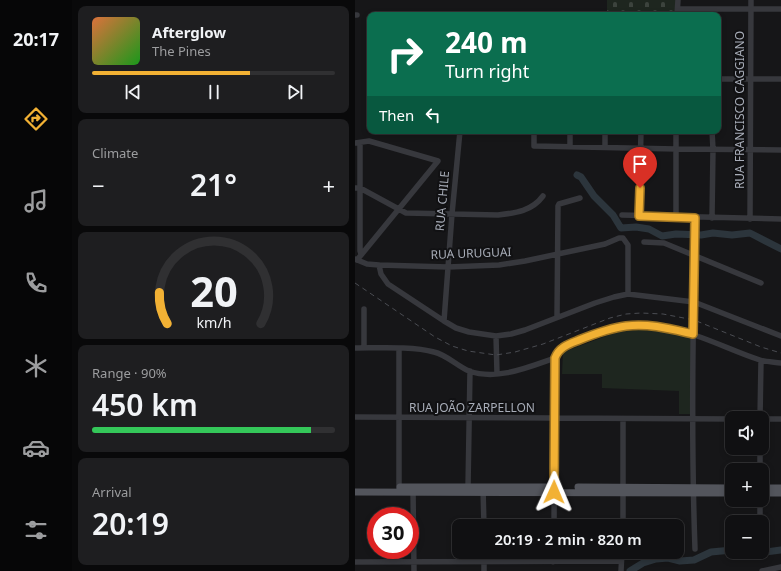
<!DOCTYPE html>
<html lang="en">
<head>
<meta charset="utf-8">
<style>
  :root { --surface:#101012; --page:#1e1e20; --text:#f1f3f6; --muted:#9c9d9f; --line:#303032; --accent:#f2b134 }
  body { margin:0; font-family:"Noto Sans",sans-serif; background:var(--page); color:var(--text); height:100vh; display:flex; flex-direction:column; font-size:15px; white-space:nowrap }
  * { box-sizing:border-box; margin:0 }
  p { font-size:13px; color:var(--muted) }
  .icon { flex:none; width:22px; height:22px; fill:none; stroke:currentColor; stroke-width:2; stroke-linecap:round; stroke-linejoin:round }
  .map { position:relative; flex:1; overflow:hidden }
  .panel { display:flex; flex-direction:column; gap:6px; padding:6px; background:#09090a; width:283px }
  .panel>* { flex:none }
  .banner { position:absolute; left:12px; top:12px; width:354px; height:122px; border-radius:8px; box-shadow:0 2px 6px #0003,0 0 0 1px var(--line); background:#0b6e4f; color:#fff; overflow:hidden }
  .buttons { position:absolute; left:370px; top:411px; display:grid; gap:8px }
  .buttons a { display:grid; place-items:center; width:44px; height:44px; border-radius:8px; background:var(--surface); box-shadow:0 2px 6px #0003,0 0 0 1px var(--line); font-size:20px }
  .speed { position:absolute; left:12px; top:507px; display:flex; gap:8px; font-size:20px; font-weight:700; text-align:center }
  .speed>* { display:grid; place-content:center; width:52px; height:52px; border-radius:50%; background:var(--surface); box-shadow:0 2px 6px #0003,0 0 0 1px var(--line); line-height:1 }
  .speed .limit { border:6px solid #d22; background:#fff; color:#111 }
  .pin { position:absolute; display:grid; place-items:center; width:34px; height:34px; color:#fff; margin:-41px -17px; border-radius:50% 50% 50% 0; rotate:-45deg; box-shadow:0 0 4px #0007 }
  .pin .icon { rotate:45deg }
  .me { position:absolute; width:44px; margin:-22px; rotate:1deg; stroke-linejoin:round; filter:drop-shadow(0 0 3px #0008) }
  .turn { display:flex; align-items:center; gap:14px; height:84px; padding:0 12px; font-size:18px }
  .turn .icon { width:52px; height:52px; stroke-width:2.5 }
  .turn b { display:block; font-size:28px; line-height:34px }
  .then { display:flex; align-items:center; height:38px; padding:0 12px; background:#0003; gap:8px; font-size:15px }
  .big { font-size:30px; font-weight:600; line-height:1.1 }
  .panel .tile { flex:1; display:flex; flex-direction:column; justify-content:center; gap:6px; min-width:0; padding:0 14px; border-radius:8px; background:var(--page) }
  .panel .dial { align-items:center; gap:0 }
  .dial svg { height:104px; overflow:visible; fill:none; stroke:var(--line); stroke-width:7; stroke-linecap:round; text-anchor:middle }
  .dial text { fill:var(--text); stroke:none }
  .song { display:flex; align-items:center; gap:12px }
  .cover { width:48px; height:48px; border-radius:6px; background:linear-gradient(135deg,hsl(20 70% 55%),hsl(120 70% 35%)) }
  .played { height:4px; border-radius:2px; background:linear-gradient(90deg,var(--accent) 65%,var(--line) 65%) }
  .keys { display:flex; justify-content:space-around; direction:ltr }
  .heat { display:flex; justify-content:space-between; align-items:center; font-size:22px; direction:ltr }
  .charge { height:6px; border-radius:3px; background:linear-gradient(90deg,#34c759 90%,var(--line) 0) }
  .trip { position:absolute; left:97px; top:519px; width:232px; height:40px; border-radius:8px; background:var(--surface); box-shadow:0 2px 6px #0003,0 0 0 1px var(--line); font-weight:600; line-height:40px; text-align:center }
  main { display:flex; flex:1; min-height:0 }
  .menu { display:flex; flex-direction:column; width:72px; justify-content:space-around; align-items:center; background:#060607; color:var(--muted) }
  .menu .icon { width:28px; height:28px }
  .menu .current { color:var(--accent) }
  .menu b { font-size:18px; color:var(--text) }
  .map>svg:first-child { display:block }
</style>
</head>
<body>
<main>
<nav class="menu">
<b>20:17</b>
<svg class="icon current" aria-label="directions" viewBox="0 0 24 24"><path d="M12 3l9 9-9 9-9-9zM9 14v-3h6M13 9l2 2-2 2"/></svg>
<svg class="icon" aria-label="music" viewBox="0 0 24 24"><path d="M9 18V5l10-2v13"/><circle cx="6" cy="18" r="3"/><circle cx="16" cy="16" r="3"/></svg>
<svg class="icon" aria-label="phone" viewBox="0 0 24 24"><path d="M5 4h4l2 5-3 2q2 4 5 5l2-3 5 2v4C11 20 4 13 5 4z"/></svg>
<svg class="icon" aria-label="climate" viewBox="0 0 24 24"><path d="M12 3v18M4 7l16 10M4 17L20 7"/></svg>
<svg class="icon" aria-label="car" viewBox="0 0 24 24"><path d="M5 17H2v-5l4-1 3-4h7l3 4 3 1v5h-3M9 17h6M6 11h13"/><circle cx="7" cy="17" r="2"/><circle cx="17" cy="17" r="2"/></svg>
<svg class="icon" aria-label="filters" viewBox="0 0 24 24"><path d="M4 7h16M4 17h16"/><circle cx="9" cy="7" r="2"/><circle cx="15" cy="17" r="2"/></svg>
</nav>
<section class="panel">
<div class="tile">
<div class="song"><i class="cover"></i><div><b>Afterglow</b><p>The Pines</p></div></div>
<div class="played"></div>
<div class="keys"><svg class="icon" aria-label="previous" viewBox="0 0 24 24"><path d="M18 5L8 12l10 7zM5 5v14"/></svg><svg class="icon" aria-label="pause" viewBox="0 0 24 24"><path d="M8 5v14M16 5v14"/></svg><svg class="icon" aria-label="next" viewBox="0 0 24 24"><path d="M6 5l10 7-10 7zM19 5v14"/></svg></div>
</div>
<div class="tile"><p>Climate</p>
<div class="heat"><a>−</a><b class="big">21°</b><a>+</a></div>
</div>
<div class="tile dial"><svg viewBox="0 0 100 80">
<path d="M14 69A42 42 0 1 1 86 69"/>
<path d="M14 69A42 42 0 0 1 8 45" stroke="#f2b134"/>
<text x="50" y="56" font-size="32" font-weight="700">20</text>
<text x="50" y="72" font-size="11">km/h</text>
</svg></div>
<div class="tile"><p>Range · 90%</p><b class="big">450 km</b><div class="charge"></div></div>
<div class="tile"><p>Arrival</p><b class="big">20:19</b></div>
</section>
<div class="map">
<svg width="426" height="571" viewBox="0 0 426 571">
  <defs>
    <pattern id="cemetery-stones" width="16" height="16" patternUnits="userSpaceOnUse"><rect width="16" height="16" fill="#1e261f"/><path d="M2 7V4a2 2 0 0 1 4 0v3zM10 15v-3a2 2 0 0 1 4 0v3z" fill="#3c433d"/></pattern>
  </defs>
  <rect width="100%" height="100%" fill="#161618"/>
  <path fill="#1e261f" d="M330,131H351V134H329Z
    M299,328L336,335V414H324V391L247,388V374H207L208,352L262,332Z"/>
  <path fill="url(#cemetery-stones)" d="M252,0H321L320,15H252Z"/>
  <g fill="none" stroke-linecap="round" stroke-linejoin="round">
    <path stroke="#2c353c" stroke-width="7" d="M222,175L226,177L239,196L258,215L266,228L281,227L294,229L307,236L321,234L346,235L358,233L377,235L395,233L426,249
      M400,552L404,553L426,550
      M275,571L288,563L301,559L313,558L325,561L339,560L356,552L377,550"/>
    <path stroke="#37383d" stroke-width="5.5" d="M323,9H426
      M0,15H2
      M322,15L323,0
      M363,79H426
      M179,131V146L321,149L426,150
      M215,131V146
      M0,143L14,141L83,161L2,260
      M5,143V251L6,254
      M250,147V131
      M0,188H5L51,213L143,215C161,213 177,211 188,196
      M267,215L426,219
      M284,216L286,131
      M321,217V131
      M357,218L358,149L357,131
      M395,219L396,0
      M289,242L309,243L406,283
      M0,259L12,264L24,265L93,267L144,265L170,261L250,244L264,238H268L273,245V294
      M24,265L26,274L33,284L89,321L101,328L114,332L141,336L156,334L170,330L240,303L259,297L273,294L339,302L426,336
      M202,317L203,206L204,204L225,198
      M89,321L97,214L105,131
      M141,336L142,374
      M0,348C23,348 58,346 79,352C92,355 102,366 114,371C142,381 174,367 200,358C204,345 218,342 229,338C267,323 300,321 339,335C361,342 383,353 405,360C411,362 419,362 426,363
      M9,348V309
      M44,348V490
      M0,417L377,419
      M405,418L406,361
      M407,419H426
      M405,448V470
      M113,487L115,371
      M128,488L129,526
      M58,489L59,571
      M405,522V500
      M199,526L200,358
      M268,526V419
      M340,549C336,439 338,328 340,218
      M0,562L266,561
      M198,562V552
      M129,571V552
      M266,571L267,552
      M407,571L426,567"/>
    <path stroke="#53555c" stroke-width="7" d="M45,487H191
      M223,487L377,488
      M407,488H426
      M0,492L377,493
      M407,493H426"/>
    <path stroke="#4a4c52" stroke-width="1" stroke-dasharray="5 4" stroke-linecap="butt" d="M0,283L80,337L97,346L113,351L141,355L160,352L188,344L255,318L271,314L286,313L308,314L339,320L406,347L426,353"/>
  </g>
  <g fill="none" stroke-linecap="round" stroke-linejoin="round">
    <defs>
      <path id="route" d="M199,492L200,358C204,347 214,344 224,340C239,334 255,328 271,326C294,323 316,329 338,334L340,218L284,216L285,188"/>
    </defs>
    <use href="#route" stroke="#9d7322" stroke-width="10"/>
    <use href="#route" stroke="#f2b134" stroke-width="7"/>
  </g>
  <g text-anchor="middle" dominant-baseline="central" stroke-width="4" stroke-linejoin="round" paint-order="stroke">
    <g font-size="12" fill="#a8adb8" stroke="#111113">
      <text transform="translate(384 110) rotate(-90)">RUA FRANCISCO CAGGIANO</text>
      <text transform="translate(87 201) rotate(-85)">RUA CHILE</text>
      <text transform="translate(116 253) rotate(-2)">RUA URUGUAI</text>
      <text x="117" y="407">RUA JOÃO ZARPELLON</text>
    </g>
  </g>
</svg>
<div class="buttons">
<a><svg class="icon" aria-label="sound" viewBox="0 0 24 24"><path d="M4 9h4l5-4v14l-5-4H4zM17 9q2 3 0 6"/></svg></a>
<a>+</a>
<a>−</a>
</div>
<div class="speed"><div class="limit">30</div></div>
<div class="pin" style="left:285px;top:188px;background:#d93025"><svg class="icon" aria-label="arrive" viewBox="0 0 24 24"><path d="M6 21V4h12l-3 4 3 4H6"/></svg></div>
<svg class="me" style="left:199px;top:492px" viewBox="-20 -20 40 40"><path d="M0-17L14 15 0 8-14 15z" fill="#f2b134" stroke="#fff" stroke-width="4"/></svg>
<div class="trip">20:19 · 2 min · 820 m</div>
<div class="banner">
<div class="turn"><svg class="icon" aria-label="right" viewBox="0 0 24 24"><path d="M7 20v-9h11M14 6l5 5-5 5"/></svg><div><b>240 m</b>Turn right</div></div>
<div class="then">Then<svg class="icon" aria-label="left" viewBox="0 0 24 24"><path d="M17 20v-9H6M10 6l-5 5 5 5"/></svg></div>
</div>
</div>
</main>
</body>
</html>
